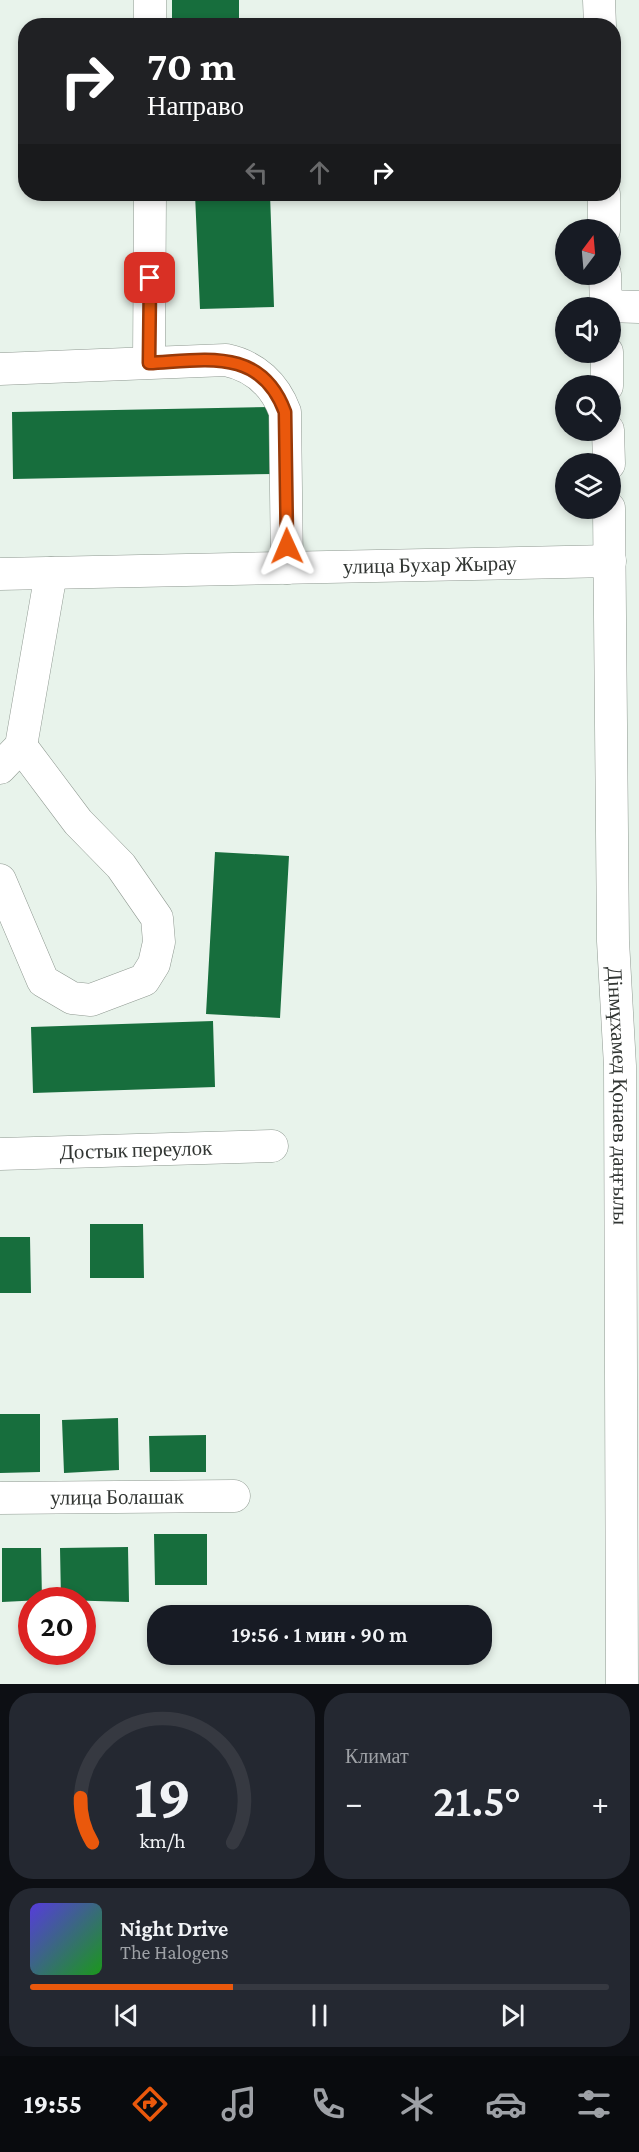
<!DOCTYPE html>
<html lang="ru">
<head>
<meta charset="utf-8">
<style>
  :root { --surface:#171b24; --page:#242831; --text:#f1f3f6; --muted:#9ea1a6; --line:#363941; --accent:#ea580c }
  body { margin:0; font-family:"Crimson Pro",serif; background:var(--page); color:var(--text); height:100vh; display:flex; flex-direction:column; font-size:22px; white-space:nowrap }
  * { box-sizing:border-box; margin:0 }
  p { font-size:20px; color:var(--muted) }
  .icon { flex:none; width:33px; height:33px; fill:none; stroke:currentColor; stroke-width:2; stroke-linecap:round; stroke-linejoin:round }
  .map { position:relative; height:1684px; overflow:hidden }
  .side { display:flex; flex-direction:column; gap:9px; padding:9px; background:#0d0f14; flex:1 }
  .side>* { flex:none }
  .guide { position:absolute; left:18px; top:18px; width:603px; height:183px; border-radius:24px; box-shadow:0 3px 9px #0003; background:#202124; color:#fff; overflow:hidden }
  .needle { width:39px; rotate:16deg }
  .fabs { position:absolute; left:555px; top:219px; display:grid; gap:12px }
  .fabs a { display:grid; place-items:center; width:66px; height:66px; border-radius:50%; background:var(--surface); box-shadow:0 3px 9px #0003; font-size:30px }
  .speed { position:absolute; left:18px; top:1587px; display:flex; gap:12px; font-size:30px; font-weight:700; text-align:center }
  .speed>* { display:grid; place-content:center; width:78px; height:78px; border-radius:50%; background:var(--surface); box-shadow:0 3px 9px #0003; line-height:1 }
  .speed .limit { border:9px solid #d22; background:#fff; color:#111 }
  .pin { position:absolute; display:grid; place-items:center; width:51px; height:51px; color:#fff; margin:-26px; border-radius:12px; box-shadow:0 3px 9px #0006 }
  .me { position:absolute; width:66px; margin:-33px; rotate:359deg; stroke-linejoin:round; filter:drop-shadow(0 0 4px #0008) }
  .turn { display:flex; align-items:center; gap:21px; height:126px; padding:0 30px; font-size:27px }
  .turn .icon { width:78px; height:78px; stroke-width:2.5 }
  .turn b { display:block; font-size:42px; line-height:51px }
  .lanes { display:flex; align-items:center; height:57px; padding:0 30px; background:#0003; justify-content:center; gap:30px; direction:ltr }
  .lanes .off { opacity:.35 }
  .big { font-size:45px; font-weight:600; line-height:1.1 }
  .side .card { flex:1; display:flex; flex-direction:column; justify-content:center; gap:9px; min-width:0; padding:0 21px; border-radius:24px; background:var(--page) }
  .side .dial { align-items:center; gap:0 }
  .dial svg { height:156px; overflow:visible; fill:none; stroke:var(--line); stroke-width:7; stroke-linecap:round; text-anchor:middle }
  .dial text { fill:var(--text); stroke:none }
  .song { display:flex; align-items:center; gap:18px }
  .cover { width:72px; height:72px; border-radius:9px; background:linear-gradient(135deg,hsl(250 70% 55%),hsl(120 70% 35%)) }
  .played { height:6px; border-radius:3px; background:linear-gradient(90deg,var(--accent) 35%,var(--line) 35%) }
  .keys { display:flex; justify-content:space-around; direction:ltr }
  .heat { display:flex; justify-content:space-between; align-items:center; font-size:33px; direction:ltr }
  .side .tiles { flex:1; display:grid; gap:9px; grid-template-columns:1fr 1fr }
  .card:last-child { grid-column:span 2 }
  .trip { position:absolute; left:147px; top:1605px; width:345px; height:60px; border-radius:24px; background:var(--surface); box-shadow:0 3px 9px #0003; font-weight:600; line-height:60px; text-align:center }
  .menu { display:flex; height:96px; justify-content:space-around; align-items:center; background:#090b0e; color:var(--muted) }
  .menu .icon { width:42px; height:42px }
  .menu .selected { color:var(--accent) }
  .menu b { font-size:27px; color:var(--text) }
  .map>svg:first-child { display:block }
</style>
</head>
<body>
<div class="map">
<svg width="639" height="1684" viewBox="0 0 639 1684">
  <rect width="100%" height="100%" fill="#e8f3eb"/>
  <path fill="#176e3d" d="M172,0H239V19L172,20Z
    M195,194H270L274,307L200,309Z
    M271,407L273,474L13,479L12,412Z
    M215,852L289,856L280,1018L206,1014Z
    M213,1021L215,1087L33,1093L31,1027Z
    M90,1224H143L144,1278H90Z
    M0,1237H30L31,1293H0Z
    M0,1414H40V1472L0,1473Z
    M118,1418L119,1470L64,1473L62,1420Z
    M206,1435V1472H150L149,1436Z
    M154,1534H207V1585H155Z
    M128,1547L129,1602L61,1600L60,1548Z
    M2,1548H41L42,1600L2,1602Z"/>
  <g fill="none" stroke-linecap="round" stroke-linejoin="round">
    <defs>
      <g id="minor">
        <path d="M599,0L600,26"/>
        <path d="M150,26V0"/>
        <path d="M604,194V230"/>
        <path d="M605,274L606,308"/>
        <path d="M606,306L639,307"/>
        <path d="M607,352V386"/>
        <path d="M149,362L150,194"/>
        <path d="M0,369L226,360C255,366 275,385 285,412L287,568"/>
        <path d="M608,430L609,464"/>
        <path id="s1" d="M609,508L613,941L620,1066L622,1684"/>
        <path id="s2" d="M0,574L610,561"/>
        <path d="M0,768L21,746L51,573"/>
        <path d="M0,880L43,981L72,998L91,1000L144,980L154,964L159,942L157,918L121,866L78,822L21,746"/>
        <path id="s3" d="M0,1154L272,1146"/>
        <path id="s4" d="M0,1498L234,1496"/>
      </g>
    </defs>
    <use href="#minor" stroke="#8f9991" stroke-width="33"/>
    <use href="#minor" stroke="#fff" stroke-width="32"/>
  </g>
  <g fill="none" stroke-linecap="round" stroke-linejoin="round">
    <defs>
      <path id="route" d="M150,278L149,363C206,360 261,347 285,412L287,546"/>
    </defs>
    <use href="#route" stroke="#983908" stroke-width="15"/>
    <use href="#route" stroke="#ea580c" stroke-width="10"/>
  </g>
  <g text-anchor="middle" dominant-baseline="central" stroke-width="6" stroke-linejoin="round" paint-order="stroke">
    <g font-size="21" fill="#313532" stroke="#e8f3eb">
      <text stroke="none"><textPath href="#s2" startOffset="430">улица Бухар Жырау</textPath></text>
      <text stroke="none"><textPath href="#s1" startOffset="588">Дінмұхамед Қонаев даңғылы</textPath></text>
      <text stroke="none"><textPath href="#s3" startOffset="136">Достык переулок</textPath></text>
      <text stroke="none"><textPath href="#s4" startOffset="117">улица Болашак</textPath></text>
    </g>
  </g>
</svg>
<div class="fabs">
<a><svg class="needle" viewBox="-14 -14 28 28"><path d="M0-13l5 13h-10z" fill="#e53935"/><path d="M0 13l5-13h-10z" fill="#9ea1a6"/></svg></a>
<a><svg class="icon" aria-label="sound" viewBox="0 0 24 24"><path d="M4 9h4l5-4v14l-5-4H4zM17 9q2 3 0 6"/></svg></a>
<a><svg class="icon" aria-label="search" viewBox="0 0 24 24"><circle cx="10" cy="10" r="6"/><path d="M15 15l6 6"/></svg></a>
<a><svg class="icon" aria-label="layers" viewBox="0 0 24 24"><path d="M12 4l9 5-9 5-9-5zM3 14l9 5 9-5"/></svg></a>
</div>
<div class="speed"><div class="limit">20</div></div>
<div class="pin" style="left:150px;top:278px;background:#d93025"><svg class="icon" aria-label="arrive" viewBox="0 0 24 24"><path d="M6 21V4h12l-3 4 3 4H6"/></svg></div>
<svg class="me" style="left:287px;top:546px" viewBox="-20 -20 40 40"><path d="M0-17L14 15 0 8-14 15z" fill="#ea580c" stroke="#fff" stroke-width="4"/></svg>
<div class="trip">19:56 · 1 мин · 90 m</div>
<div class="guide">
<div class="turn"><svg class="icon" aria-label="right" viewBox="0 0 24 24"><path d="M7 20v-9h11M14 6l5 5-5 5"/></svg><div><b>70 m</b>Направо</div></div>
<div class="lanes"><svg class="icon off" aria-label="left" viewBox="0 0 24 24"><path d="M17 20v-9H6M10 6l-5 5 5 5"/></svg><svg class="icon off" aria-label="ahead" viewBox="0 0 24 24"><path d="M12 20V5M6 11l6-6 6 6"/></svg><svg class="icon" aria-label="right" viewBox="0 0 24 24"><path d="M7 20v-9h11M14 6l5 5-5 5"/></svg></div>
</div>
</div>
<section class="side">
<div class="tiles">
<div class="card dial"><svg viewBox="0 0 100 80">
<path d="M14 69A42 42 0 1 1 86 69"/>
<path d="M14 69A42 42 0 0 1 8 46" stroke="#ea580c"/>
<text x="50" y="56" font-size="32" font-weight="700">19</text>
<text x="50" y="72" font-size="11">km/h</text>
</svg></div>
<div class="card"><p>Климат</p>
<div class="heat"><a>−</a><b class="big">21.5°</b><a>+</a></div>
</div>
<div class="card">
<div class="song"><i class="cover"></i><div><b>Night Drive</b><p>The Halogens</p></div></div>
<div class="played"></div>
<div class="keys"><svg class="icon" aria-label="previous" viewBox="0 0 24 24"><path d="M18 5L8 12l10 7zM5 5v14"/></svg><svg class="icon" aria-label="pause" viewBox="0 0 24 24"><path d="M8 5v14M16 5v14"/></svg><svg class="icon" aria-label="next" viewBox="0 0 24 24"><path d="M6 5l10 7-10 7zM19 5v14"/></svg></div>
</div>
</div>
</section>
<nav class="menu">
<b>19:55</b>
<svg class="icon selected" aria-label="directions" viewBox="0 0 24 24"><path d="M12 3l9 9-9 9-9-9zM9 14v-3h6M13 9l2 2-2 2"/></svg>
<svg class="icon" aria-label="music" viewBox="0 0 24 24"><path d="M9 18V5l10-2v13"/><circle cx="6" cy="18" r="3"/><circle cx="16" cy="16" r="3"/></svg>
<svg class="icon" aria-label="phone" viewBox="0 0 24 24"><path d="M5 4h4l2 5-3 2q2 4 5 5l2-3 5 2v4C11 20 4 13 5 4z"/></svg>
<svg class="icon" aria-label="climate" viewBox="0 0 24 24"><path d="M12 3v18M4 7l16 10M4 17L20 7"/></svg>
<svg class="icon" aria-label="car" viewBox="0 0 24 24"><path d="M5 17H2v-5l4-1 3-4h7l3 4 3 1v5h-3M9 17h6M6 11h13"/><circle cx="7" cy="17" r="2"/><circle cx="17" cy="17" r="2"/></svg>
<svg class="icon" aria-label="filters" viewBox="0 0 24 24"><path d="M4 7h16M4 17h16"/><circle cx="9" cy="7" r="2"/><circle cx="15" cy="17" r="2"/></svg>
</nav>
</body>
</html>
